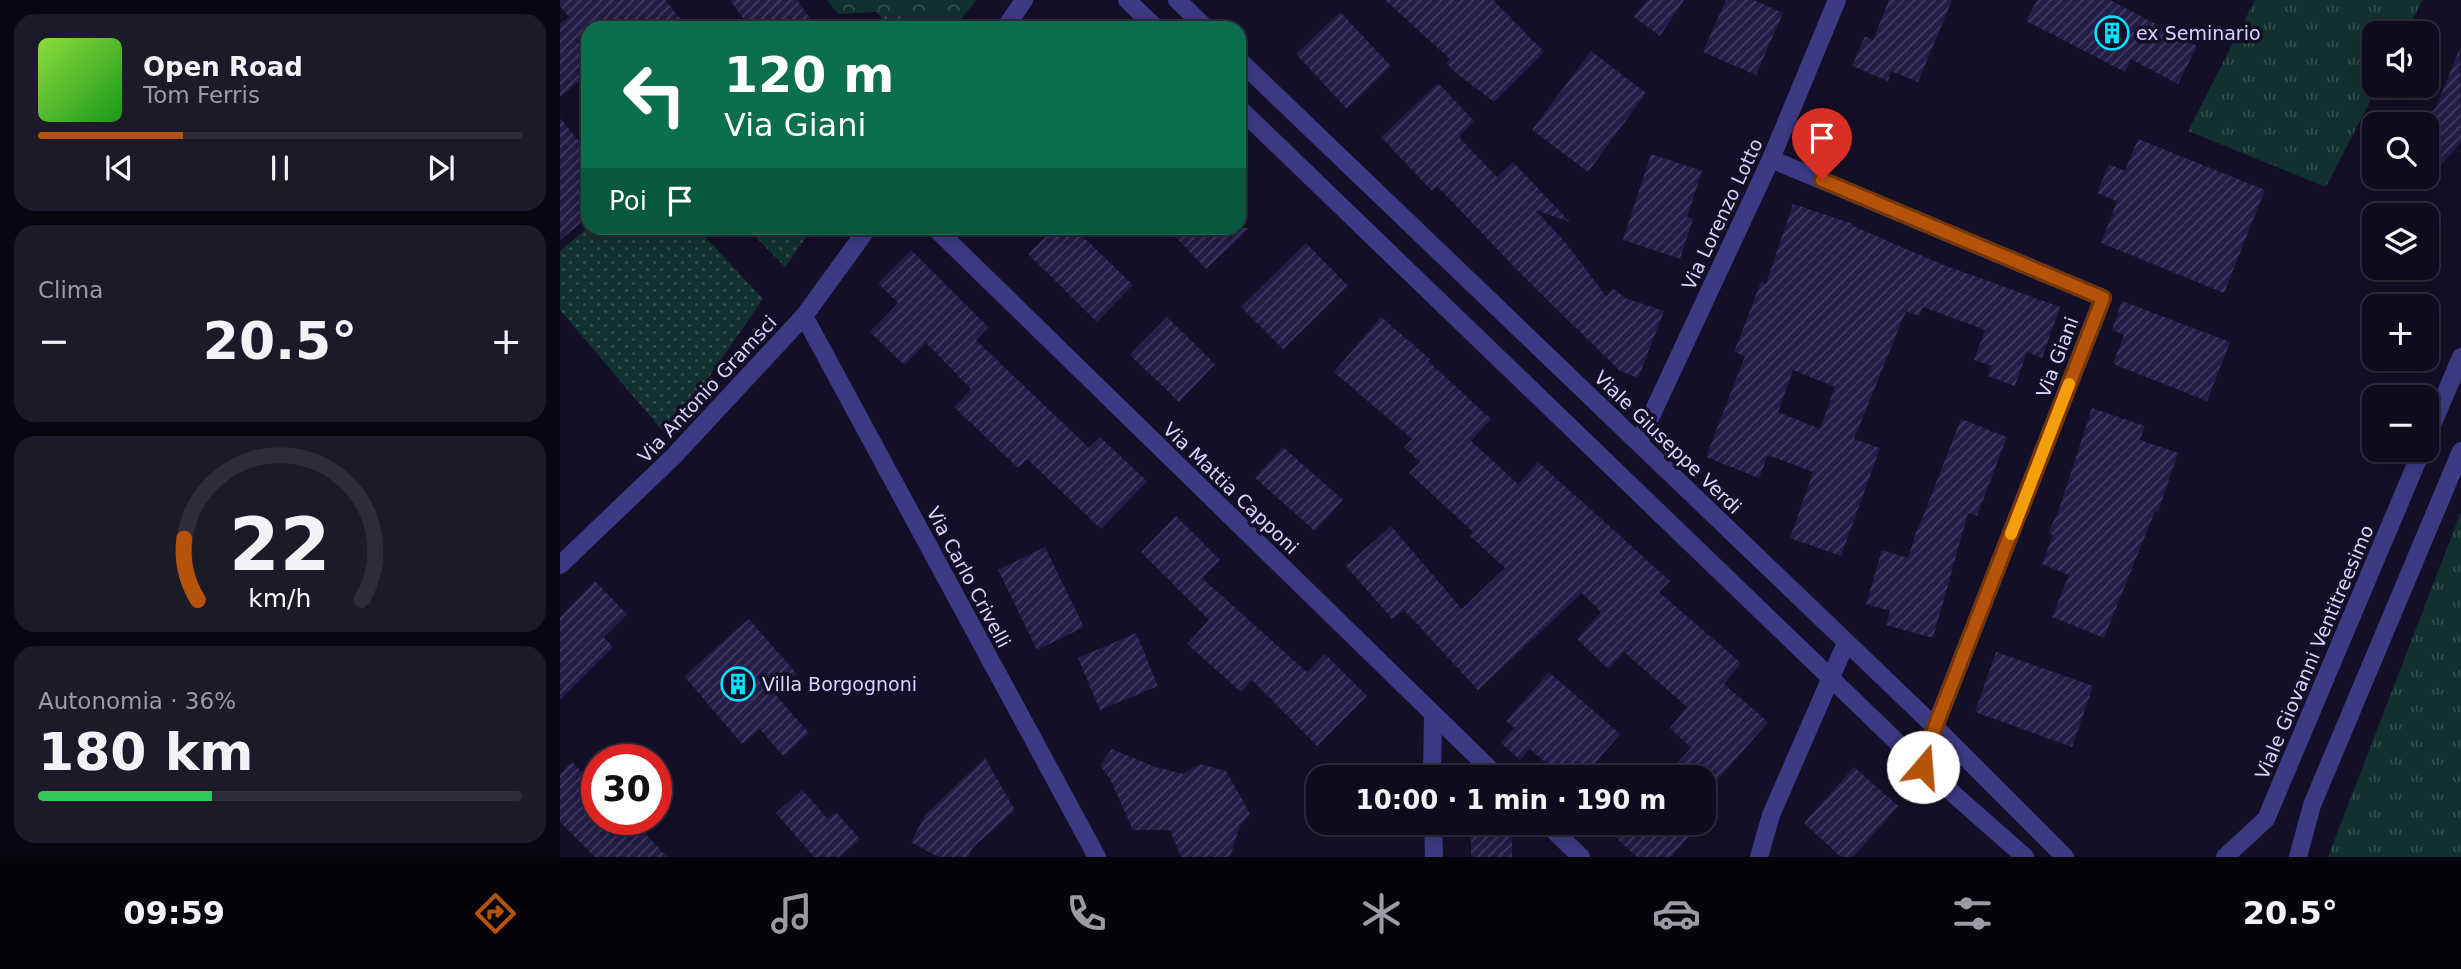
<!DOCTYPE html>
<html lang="it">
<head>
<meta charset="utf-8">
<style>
  :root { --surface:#0e0b1c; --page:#1c1929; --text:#f1f3f6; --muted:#9b9ba3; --line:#2e2b3b; --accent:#b45309 }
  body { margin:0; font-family:"DejaVu Sans",sans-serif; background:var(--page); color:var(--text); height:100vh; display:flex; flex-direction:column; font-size:26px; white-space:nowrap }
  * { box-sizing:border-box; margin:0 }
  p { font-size:23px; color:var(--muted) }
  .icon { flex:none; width:38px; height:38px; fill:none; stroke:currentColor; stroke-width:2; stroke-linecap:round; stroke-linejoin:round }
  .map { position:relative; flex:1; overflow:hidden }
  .drawer { display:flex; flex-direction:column; gap:14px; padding:14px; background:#08060f; width:560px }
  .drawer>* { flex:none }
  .banner { position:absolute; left:21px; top:21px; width:665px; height:214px; border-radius:21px; box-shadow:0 4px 18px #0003,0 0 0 2px var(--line); background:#0b6e4f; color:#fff; overflow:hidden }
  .controls { position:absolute; left:1802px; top:21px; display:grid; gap:14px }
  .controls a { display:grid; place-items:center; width:77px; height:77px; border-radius:14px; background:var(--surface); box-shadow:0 4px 18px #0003,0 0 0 2px var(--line); font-size:35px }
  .speed { position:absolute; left:21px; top:744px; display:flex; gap:14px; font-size:35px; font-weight:700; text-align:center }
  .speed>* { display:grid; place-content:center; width:91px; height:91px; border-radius:50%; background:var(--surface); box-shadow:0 4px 18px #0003,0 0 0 2px var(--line); line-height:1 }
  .speed .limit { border:10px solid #d22; background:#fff; color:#111 }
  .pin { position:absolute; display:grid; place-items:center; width:60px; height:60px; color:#fff; margin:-72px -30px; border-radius:50% 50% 50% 0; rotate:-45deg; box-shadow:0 0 7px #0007 }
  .pin .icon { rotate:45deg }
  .me { position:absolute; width:77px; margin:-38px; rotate:18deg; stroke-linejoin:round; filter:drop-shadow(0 0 5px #0008) }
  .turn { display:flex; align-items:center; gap:24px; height:147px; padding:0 28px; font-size:32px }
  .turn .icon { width:91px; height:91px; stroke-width:2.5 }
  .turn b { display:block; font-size:49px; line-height:60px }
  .then { display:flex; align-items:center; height:66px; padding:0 28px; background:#0003; gap:14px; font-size:26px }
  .big { font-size:52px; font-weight:700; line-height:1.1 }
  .drawer .tile { flex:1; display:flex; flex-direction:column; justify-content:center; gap:10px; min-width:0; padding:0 24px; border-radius:21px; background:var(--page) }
  .drawer .dial { align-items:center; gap:0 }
  .dial svg { height:182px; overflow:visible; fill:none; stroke:var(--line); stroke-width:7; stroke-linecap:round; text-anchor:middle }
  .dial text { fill:var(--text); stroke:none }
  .song { display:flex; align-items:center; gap:21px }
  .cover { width:84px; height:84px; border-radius:10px; background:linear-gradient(135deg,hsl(90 70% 55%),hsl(120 70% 35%)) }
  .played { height:7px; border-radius:4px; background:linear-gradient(90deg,var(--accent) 30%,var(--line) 30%) }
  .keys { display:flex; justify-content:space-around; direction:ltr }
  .heat { display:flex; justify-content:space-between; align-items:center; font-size:38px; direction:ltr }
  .charge { height:10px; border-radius:5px; background:linear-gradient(90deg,#34c759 36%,var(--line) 0) }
  .trip { position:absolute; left:746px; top:765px; width:410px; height:70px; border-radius:21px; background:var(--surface); box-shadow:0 4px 18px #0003,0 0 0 2px var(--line); font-weight:700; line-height:70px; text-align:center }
  .dock { display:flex; height:112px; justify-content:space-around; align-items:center; background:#06040b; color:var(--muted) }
  .dock .icon { width:49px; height:49px }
  .dock .selected { color:var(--accent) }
  .dock b { font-size:32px; color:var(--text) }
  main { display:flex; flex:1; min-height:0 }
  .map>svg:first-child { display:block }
</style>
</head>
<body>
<main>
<section class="drawer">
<div class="tile">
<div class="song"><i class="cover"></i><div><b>Open Road</b><p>Tom Ferris</p></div></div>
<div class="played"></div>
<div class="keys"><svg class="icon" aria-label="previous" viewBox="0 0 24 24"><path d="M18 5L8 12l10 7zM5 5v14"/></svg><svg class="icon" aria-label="pause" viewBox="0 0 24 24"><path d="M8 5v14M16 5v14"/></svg><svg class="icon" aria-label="next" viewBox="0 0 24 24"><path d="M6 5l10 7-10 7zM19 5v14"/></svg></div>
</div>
<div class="tile"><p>Clima</p>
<div class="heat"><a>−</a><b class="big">20.5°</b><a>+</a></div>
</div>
<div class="tile dial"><svg viewBox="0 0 100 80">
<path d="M14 69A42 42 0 1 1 86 69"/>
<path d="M14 69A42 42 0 0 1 8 42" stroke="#b45309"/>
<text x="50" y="56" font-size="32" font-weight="700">22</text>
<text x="50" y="72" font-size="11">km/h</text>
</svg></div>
<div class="tile"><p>Autonomia · 36%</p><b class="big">180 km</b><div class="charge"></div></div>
</section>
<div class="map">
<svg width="1901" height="857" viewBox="0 0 1901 857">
  <defs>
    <pattern id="grass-tufts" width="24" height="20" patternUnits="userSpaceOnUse" patternTransform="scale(1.75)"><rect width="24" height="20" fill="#12302f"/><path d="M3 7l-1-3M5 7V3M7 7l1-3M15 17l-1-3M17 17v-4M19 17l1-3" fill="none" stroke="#344d4e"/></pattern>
    <pattern id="forest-crowns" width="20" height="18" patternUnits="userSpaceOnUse" patternTransform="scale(1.75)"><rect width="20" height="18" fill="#12302f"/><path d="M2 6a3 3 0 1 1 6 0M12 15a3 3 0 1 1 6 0" fill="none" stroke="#344d4e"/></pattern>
    <pattern id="garden-dots" width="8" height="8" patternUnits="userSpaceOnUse" patternTransform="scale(1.75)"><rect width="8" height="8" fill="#12302f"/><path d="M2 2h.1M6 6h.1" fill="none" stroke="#344d4e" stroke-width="1.8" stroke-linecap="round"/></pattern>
    <pattern id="building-hatch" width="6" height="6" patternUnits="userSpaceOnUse" patternTransform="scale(1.75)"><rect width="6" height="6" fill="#241b47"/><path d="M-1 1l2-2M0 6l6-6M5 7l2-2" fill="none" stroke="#433b63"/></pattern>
  </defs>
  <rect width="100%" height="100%" fill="#130f26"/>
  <path fill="url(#grass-tufts)" d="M1695,0H1863L1845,33H1815V86H1818L1766,187L1628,131Z
    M1901,512V857H1768Z"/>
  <path fill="url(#forest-crowns)" d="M267,0H416L394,28L353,26L334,11L278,14Z"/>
  <path fill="url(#garden-dots)" d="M315,11H334L353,26L362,28H331Z
    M28,227L137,228L203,299L112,430L101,429L0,310V251Z
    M187,228H253L225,267Z"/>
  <path fill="url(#building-hatch)" fill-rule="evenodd" d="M0,0H105L128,28H28V74L0,97V24L9,17L0,6Z
    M170,0H237L257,28H190Z
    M825,0H933L984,52L934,102L896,73L886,63L890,59Z
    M1087,0H1124L1100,36L1074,17Z
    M1166,0H1194L1223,13L1196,75L1143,52Z
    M1329,0H1392L1358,82L1331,71L1328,81L1292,66L1305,36L1313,40Z
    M1477,0H1550L1637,46L1618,84L1571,59L1565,72L1466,21Z
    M780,12L831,66L787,109L736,54Z
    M1900,48L1901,142L1867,181V117L1876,107Z
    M1031,51L1086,93L1028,172L972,130Z
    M878,83L914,121L899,137L937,177L953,162L1010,222L975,210L1005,242L1046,296L1054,289L1065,298L1104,311L1078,378L1060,371L960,273L877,186L872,191L821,137Z
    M0,118L28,152V217L0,240Z
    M1578,139L1705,190L1664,293L1541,243L1557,201L1537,193L1549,164L1565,171Z
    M1091,154L1142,171L1127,217L1133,219L1120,259L1063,240Z
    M1233,204L1293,224V226L1381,264L1500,307L1482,358L1467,352L1455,386L1428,376L1432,366L1414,360L1425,330L1363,307L1359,316L1346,311L1294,439L1320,448L1281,556L1230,538L1253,472L1208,455L1199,478L1146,457L1185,356L1174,352L1201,282L1206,284ZM1233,370L1275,387L1260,429L1218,412Z
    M494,228H514L573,285L537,322L468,254Z
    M607,228H690L646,269Z
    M746,243L788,286L723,349L681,307Z
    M351,250L428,327L416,340L529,448L540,437L587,481L541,529L467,459L458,468L394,407L411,389L366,343L344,365L310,332L338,303L318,283Z
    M1562,301L1670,342L1647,401L1553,364L1564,335L1552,330Z
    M607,317L655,364L619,402L570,355Z
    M821,317L870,359L868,361L931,419L911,441L958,484L978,462L1110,581L1099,592L1181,663L1164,684L1208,722L1143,797V777H1105L1131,748L1110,728L1127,707L1064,652L1048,669L1017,639L1041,612L1022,593L918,690L844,610L832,619L786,566L831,526L902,609L945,568L910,536L913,532L849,473L860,462L844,447L852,439L774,372Z
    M1532,408L1585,426L1580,440L1618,453L1598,512L1595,511L1544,638L1492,617L1509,575L1482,564L1493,535L1488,533L1498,512Z
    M1401,419L1447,437L1417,516L1408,513L1373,638L1326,625L1330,611L1306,604L1322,550L1348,558L1357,529H1358Z
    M723,447L783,500L755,531L695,478Z
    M616,516L660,560L642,578L747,672L765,654L807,696L757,746L692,680L681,692L627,644L649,620L581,552Z
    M485,547L524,627L477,650L438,570Z
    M35,581L67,614L44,637L53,647L0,700V617Z
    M189,619L237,674L214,693L249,733L223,756L200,729L182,744L124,676Z
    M576,633L598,686L540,710L518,658Z
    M1436,652L1533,686L1512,747L1415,712Z
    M989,672L1060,734L1023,777H1002L970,749L960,760L941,743L954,728L946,721Z
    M552,749L595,767L623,774L640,764L666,771L690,814L680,826L670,857H621L610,830H573L550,779L540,765Z
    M425,758L455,810L413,847L408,857H378L351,842L365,815Z
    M12,762L37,787V819H95L83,831L107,857H35L0,822V774Z
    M1294,767L1338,806L1293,857H1281L1244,823Z
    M242,790L268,819L276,812L300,839L279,857H254L216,813Z
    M1039,822H1142L1111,857H1077Z
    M911,828H952V857H911Z"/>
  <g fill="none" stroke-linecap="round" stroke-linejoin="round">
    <path stroke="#3d3a85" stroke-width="18" d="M1211,159L1543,298L1375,727L1363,767
      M375,228L938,777
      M244,316L537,857
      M1079,442L1211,159L1277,0
      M872,777L873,715
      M873,822L874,857
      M985,822L1021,857
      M1199,857L1211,815L1286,643"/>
    <path stroke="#3d3a85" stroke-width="18" d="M567,0L596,28
      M617,0L646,28
      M445,28L464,0
      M679,60L1375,727L1505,857
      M679,108L1363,767L1465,857
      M1867,437L1901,357
      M0,565L113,457L244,316L308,228
      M1665,857L1706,819L1862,450
      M1738,857L1752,805L1901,451"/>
  </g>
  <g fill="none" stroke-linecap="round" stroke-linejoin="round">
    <defs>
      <path id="route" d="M1262,180L1543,298L1375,727L1363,767"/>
    </defs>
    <use href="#route" stroke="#753606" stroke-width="18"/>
    <use href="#route" stroke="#b45309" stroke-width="12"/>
    <path stroke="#f59e0b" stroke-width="12" d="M1451,534L1509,384"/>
  </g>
  <defs>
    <symbol id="building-ring" viewBox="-11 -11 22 22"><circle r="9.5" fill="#130f26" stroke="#00e5ff" stroke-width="1.5"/><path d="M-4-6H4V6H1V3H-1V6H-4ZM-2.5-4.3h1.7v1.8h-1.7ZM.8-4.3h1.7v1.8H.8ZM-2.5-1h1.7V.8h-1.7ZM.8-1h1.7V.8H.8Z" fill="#00e5ff"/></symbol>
  </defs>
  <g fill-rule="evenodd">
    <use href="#building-ring" x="1533" y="14" width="38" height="38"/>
    <use href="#building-ring" x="159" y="665" width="38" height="38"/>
  </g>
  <g text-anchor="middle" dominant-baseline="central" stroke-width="7" stroke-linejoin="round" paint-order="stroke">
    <g font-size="19" fill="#d9d4ff" stroke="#130f26" text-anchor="start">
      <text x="1576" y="33">ex Seminario</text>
      <text x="202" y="684">Villa Borgognoni</text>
    </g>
    <g font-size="19" fill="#d9d4ff" stroke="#130f26">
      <text transform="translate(1162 214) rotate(-65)">Via Lorenzo Lotto</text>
      <text transform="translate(1497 357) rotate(-69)">Via Giani</text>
      <text transform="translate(147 389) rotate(-47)">Via Antonio Gramsci</text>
      <text transform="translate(1108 442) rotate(44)">Viale Giuseppe Verdi</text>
      <text transform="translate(671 488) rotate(44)">Via Mattia Capponi</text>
      <text transform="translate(409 577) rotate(62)">Via Carlo Crivelli</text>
      <text transform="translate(1754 652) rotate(-67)">Viale Giovanni Ventitreesimo</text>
    </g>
  </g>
</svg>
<div class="controls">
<a><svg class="icon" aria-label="sound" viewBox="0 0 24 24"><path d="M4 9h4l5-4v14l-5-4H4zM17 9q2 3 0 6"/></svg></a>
<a><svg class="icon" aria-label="search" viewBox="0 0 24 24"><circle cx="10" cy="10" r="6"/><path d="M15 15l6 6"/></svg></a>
<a><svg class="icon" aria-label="layers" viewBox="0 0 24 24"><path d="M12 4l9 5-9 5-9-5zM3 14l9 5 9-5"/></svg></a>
<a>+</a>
<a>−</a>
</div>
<div class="speed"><div class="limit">30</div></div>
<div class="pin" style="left:1262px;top:180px;background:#d93025"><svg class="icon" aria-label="arrive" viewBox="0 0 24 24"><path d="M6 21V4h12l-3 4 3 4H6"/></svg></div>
<svg class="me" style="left:1363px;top:767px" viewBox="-20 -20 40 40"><circle r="19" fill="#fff"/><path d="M0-13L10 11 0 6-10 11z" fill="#b45309"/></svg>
<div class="trip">10:00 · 1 min · 190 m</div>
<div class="banner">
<div class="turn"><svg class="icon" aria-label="left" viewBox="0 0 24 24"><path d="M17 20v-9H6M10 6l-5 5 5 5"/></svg><div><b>120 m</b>Via Giani</div></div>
<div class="then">Poi<svg class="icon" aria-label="arrive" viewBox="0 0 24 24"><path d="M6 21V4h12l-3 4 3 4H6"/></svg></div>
</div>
</div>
</main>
<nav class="dock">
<b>09:59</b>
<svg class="icon selected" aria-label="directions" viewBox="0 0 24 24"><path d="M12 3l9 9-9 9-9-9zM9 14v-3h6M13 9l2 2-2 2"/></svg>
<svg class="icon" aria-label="music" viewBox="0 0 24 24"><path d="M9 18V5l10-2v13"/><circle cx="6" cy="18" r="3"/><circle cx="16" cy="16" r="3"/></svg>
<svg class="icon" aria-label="phone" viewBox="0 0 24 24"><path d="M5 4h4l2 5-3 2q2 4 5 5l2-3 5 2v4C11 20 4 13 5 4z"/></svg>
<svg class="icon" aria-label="climate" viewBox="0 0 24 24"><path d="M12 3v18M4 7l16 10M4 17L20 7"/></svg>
<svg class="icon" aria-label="car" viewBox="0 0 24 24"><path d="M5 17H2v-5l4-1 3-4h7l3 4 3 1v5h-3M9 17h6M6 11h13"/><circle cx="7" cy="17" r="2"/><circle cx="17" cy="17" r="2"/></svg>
<svg class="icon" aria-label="filters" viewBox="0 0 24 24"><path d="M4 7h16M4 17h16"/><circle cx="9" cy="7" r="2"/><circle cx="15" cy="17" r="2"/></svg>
<b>20.5°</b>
</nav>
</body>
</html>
